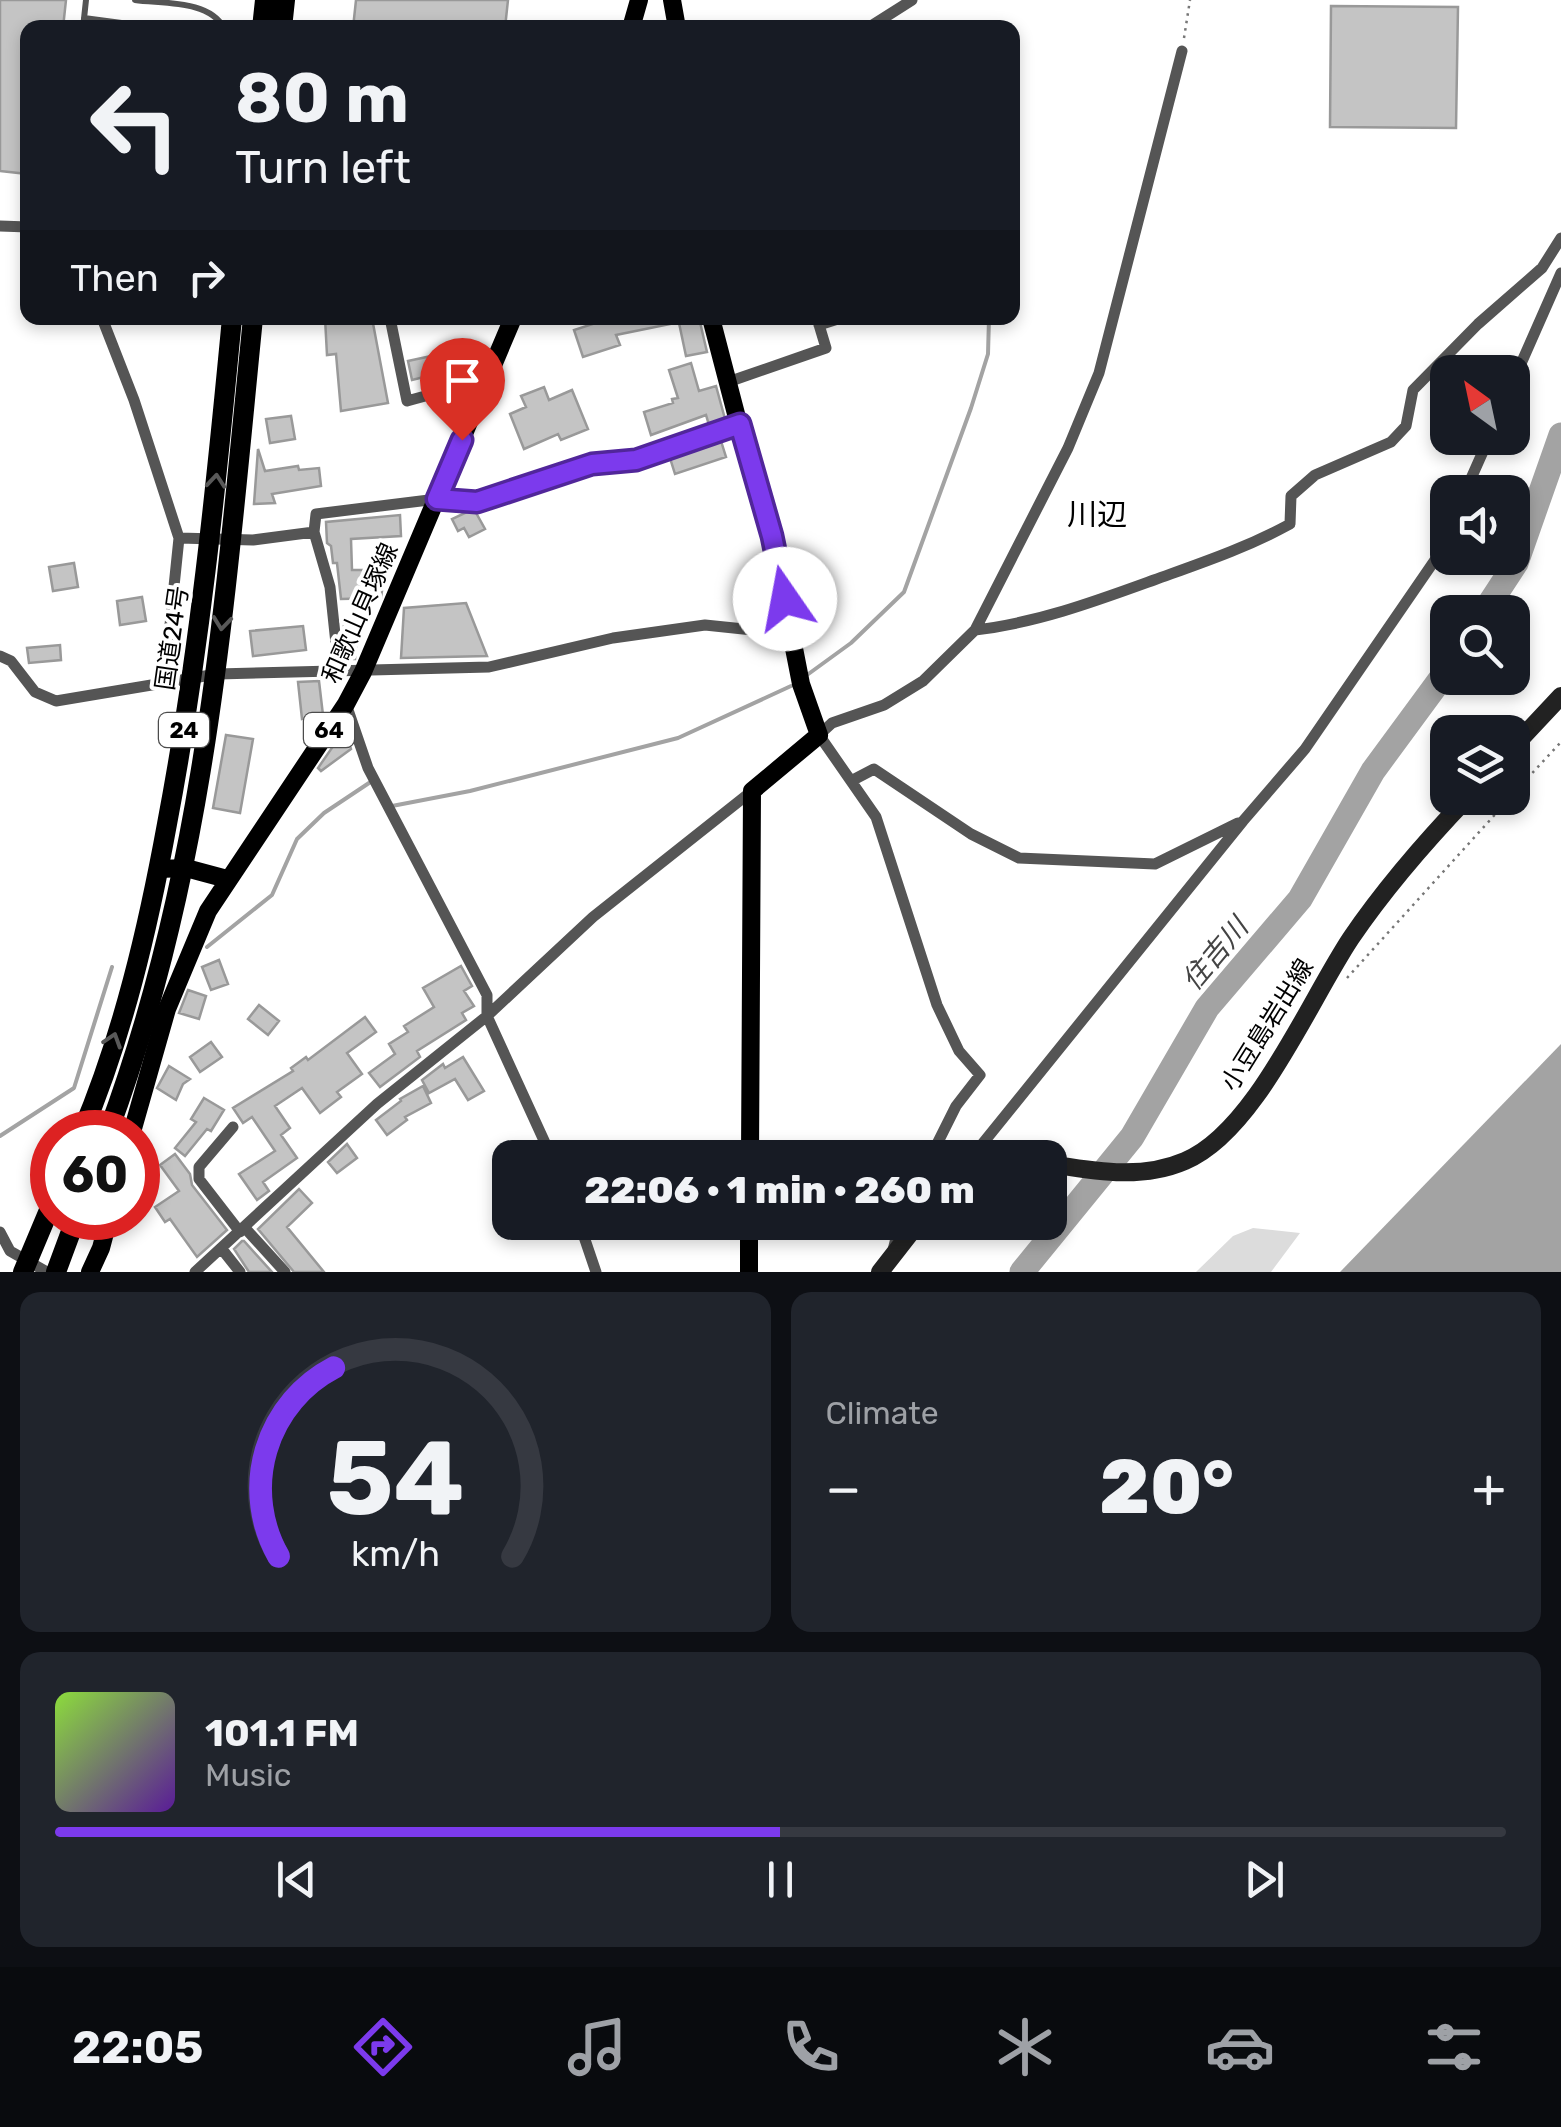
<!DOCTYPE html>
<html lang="en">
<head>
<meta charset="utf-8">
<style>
  :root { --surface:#171b24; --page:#20242c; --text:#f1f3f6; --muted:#9ea1a6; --line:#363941; --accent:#7c3aed }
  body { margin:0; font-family:Rubik,"Noto Sans JP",sans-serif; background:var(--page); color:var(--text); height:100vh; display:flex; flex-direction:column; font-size:38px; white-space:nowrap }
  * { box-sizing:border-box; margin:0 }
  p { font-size:32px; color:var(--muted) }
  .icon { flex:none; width:55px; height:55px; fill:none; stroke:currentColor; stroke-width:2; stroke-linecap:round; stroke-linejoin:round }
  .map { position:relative; height:1272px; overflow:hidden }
  .drawer { display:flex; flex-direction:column; gap:20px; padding:20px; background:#0d0f14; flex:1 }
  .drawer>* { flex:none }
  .hud { position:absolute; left:20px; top:20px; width:1000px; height:305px; border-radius:20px; box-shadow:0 5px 15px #0003; background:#171b24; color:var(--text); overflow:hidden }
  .needle { width:65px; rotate:327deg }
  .controls { position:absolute; left:1430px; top:355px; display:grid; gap:20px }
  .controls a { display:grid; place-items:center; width:100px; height:100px; border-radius:20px; background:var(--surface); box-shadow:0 5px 15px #0003; font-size:50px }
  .speed { position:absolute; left:30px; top:1110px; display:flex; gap:20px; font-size:50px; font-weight:700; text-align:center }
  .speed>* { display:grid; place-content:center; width:130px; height:130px; border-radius:50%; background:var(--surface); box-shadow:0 5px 15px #0003; line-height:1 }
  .speed .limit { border:15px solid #d22; background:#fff; color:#111 }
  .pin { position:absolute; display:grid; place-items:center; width:85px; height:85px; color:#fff; margin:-102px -42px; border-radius:50% 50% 50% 0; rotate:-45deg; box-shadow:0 0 10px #0007 }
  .pin .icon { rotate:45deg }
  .me { position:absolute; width:110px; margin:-55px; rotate:348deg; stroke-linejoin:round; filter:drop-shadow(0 0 8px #0008) }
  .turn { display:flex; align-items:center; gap:35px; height:210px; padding:0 50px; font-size:45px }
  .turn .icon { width:130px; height:130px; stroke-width:2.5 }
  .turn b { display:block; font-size:70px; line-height:85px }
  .then { display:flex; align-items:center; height:95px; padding:0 50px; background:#0003; gap:20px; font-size:38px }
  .big { font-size:75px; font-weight:800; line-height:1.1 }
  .drawer .tile { flex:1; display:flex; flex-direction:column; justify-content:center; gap:15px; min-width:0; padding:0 35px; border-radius:20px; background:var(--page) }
  .drawer .dial { align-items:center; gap:0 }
  .dial svg { height:260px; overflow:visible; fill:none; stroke:var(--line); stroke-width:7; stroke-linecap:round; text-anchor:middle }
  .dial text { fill:var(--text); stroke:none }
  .song { display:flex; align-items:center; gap:30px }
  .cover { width:120px; height:120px; border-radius:15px; background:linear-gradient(135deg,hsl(90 70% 55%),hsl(270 70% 35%)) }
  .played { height:10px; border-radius:5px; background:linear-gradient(90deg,var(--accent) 50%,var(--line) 50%) }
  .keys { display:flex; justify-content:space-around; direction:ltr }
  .heat { display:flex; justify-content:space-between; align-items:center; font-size:55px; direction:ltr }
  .drawer .tiles { flex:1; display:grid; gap:20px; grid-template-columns:1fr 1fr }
  .tile:last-child { grid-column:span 2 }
  .trip { position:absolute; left:492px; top:1140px; width:575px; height:100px; border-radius:20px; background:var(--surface); box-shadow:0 5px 15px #0003; font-weight:800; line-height:100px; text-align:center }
  .tab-bar { display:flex; height:160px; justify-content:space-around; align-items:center; background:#090b0e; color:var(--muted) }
  .tab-bar .icon { width:70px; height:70px }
  .tab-bar .selected { color:var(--accent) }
  .tab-bar b { font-size:45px; color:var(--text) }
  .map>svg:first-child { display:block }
</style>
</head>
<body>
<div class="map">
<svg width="1561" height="1272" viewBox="0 0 1561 1272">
  <rect width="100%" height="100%" fill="#fff"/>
  <path fill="#dcdcdc" d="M1253,1228L1300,1233L1271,1272H1196L1233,1236Z"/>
  <path fill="#a3a3a3" d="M1561,1044V1272H1340Z"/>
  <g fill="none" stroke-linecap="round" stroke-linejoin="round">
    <path stroke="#a3a3a3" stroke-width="4" d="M807,675L851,643L904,592L971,408L988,354L989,318
      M392,806L470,791L678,738L791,686
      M207,947L272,895L297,839L324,813L372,781
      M0,1136L74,1088L112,967"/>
    <path stroke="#a3a3a3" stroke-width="25" d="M1484,612L1516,563L1561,435
      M1022,1272L1132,1137L1207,1008L1300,899L1373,771L1448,669"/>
  </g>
  <path fill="#c4c4c4" stroke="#999" stroke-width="2.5" d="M0,0H66L63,28H28V174L0,171Z
    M356,0H508L505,28H353Z
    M1331,6L1458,7L1456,128L1330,127Z
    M325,318H372L388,403L341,411L336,354L327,355Z
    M611,318H675V323L616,335L620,345L583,357L574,330Z
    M699,318L707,352L686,356L679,323Z
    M468,348L470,360L427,370L428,376L412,380L408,361Z
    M691,363L699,391L716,386L725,419L709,425L706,415L651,435L644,412L673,403L672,399L678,398L669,370Z
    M544,387L549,400L572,390L588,429L561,440L558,434L524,449L510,414L526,407L521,396Z
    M291,416L295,439L270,443L266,419Z
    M721,441L726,457L675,474L670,458Z
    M258,449L265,471L298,466L299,470L319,468L321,486L272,494L275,503L254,504Z
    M469,511H475L485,529L469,537L464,528L458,531L452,519Z
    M400,515L401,536L351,539L352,570H385L381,598L341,599L337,563H333L331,546L327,543L326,522Z
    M74,563L78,587L53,591L49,567Z
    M142,597L146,621L120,625L117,601Z
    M466,603L487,656L401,658L404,608Z
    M303,626L306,650L253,656L250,631Z
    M344,626L358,627L355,659H347Z
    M60,645L61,660L29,663L27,648Z
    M319,681L323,715L302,719L298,682Z
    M345,729L351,749L321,771L318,768Z
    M226,735L253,739L240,813L213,808Z
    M219,960L228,984L211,990L202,967Z
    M461,966L472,986L464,991L474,1006L462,1013L466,1020L417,1051L420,1057L380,1087L369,1073L395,1054L389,1044L408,1032L404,1026L434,1007L423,988Z
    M188,990L206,996L199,1019L179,1013Z
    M259,1005L279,1021L268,1035L248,1019Z
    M365,1017L376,1032L347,1053L362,1074L337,1092L341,1097L320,1113L302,1088L275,1106L290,1128L281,1135L297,1158L263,1182L269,1191L257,1200L239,1174L275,1151L252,1117L243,1123L233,1108L293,1071L291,1068L306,1057L308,1060Z
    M211,1042L222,1057L200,1072L190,1057Z
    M463,1057L484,1091L468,1100L455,1079L429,1093L422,1080L443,1064L445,1068Z
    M169,1066L190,1079L183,1084L176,1100L157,1088Z
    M423,1086L431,1103L405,1117L407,1120L387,1135L376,1120L401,1101L400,1099Z
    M204,1098L224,1110L211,1131L207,1129L185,1156L175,1148L196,1122L191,1119Z
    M347,1144L357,1158L337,1173L328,1162Z
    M175,1154L190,1174L192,1185L227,1230L197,1257L170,1219L165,1222L155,1207L179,1191L160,1165Z
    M299,1189L312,1203L287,1227L324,1272H294L258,1229Z
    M242,1241H244L272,1272H249L234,1249Z"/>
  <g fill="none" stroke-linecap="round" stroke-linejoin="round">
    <path stroke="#777" stroke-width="2.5" stroke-dasharray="2.5 5" stroke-linecap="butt" d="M1184,38L1190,0
      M1512,795L1561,742
      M1347,978L1510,798"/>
    <path stroke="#555" stroke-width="6" d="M135,0C164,4 209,0 224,28
      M84,18L159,28
      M83,28L86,0"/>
    <path stroke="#555" stroke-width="11" d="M868,28L912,0
      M0,226L28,227
      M102,318L134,400L179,538L253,540L314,532L316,514L437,499L477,502L592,464L636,460L740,424
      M390,318L407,401L487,379
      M819,325L841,318
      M728,382L826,348L817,318
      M1512,384L1561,273
      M1465,492L1489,438
      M314,532L330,587L339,672
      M975,630C1037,623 1096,601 1154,580C1201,563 1246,548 1290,524L1291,496L1315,475L1391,442L1406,426L1413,390L1478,324L1542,268L1561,238
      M0,656L11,661L35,692L56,701L217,674L489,667L613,638L705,625L782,633L792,630
      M164,683L179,538
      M346,704L368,768L487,995V1016L552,1158
      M851,781L874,769L971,834L1019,858L1155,864L1238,823
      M233,1127L199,1167V1179L240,1232
      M930,1158L956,1106L980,1075L959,1051L937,1005L876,817L819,735L832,723L884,705L923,681L975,630L1068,448L1099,373L1182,51
      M979,1158V1148L1243,821L1305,749L1437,557L1448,533
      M579,1222L596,1272
      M245,1228L285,1272
      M0,1232L10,1251L47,1272
      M221,1248L240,1272
      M892,1254L900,1222
      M195,1272L377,1104L487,1016L593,917L752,791"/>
    <path stroke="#222" stroke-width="18" d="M1512,748L1561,696
      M1050,1164C1095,1171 1141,1180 1185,1161C1255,1132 1309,1001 1351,938C1385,888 1425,842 1467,798
      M880,1272L919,1222"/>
    <path stroke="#000" stroke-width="18" d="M672,0L677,28
      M631,28L639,0
      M711,318L753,479L772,536L801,684L819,735L752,791L750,1158
      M159,869L186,868L227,879
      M132,1132L167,1009L208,911L346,704L363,672L513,318
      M90,1272L101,1248L109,1218
      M749,1272V1222"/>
    <path stroke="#000" stroke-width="20" d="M262,28L265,0
      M282,28L285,0
      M82,1132C123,1035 148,928 167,824C199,656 216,487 232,318
      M108,1132C207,867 225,597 253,318
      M23,1272L52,1203
      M56,1272L76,1218"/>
  </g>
  <defs><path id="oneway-chevron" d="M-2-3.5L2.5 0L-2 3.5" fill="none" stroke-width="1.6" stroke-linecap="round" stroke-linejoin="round" transform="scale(2.5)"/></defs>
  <g stroke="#595959">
    <use href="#oneway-chevron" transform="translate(216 481) rotate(-85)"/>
    <use href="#oneway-chevron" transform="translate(222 623) rotate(96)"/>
    <use href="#oneway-chevron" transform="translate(113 1040) rotate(-72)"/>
  </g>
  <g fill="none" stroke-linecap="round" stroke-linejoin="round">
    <defs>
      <path id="route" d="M462,440L437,499L477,502L592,464L636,460L740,424L772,536L785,599"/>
    </defs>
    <use href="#route" stroke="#51269a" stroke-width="25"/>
    <use href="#route" stroke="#7c3aed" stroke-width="18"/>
  </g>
  <g text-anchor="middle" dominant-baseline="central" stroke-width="8" stroke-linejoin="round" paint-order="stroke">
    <g fill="#fff" stroke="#4c4c4c" stroke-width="2.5">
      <rect x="159" y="713" width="50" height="34" rx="8"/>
      <rect x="304" y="713" width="50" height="34" rx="8"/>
    </g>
    <g font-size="22" font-weight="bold" fill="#000">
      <text x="184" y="730">24</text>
      <text x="329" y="730">64</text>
    </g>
    <g font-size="25" fill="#000" stroke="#fff">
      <text transform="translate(360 613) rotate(-66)">和歌山貝塚線</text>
      <text transform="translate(172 638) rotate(-82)">国道24号</text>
      <text transform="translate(1267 1025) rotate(-58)">小豆島岩出線</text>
    </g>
    <g font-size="28" font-style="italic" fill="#444" stroke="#fff">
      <text transform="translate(1215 954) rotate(-50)">住吉川</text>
    </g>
    <g font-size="30" fill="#000" stroke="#fff">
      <text x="1097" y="515">川辺</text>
    </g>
  </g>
</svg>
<div class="controls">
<a><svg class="needle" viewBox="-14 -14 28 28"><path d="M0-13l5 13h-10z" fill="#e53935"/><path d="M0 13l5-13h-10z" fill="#9ea1a6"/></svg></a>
<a><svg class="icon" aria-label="sound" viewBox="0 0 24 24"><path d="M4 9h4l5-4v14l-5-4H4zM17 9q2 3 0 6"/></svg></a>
<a><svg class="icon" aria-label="search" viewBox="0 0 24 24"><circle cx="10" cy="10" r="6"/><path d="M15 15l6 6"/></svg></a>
<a><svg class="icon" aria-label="layers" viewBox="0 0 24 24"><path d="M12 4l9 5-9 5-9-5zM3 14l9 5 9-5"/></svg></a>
</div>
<div class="speed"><div class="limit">60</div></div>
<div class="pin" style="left:462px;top:440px;background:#d93025"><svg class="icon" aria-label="arrive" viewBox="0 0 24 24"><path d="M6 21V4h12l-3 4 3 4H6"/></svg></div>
<svg class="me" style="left:785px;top:599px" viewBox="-20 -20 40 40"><circle r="19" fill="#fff"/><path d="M0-13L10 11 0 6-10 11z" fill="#7c3aed"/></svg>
<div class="trip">22:06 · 1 min · 260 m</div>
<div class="hud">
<div class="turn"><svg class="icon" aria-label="left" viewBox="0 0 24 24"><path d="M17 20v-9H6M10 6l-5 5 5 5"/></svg><div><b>80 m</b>Turn left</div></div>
<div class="then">Then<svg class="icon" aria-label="right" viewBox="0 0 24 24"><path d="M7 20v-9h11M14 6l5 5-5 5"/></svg></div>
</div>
</div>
<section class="drawer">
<div class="tiles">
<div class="tile dial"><svg viewBox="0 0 100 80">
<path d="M14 69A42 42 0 1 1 86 69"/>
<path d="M14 69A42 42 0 0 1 31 11" stroke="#7c3aed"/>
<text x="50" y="56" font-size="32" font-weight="700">54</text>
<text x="50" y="72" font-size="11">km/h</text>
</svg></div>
<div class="tile"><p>Climate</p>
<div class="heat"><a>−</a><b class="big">20°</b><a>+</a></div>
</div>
<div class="tile">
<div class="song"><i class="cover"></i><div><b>101.1 FM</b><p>Music</p></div></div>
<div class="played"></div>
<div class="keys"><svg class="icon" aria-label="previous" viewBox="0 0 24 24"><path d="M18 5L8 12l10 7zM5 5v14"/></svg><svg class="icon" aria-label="pause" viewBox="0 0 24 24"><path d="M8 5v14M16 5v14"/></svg><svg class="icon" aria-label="next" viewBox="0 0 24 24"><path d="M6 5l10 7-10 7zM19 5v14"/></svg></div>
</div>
</div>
</section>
<nav class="tab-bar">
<b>22:05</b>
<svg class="icon selected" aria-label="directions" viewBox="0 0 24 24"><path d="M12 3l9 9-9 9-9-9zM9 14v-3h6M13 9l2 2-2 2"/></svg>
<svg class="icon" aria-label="music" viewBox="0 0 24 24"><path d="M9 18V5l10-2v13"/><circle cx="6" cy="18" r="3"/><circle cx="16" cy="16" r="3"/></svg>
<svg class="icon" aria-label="phone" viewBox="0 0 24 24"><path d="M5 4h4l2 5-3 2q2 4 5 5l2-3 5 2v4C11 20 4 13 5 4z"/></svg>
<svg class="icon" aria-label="climate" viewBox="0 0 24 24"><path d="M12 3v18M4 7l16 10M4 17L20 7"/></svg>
<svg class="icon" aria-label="car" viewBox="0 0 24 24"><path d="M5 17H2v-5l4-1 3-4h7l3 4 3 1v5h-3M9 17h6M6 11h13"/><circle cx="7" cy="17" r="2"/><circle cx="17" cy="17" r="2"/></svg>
<svg class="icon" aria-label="filters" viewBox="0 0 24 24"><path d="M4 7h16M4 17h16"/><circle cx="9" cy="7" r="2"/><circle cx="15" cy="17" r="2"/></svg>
</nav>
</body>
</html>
